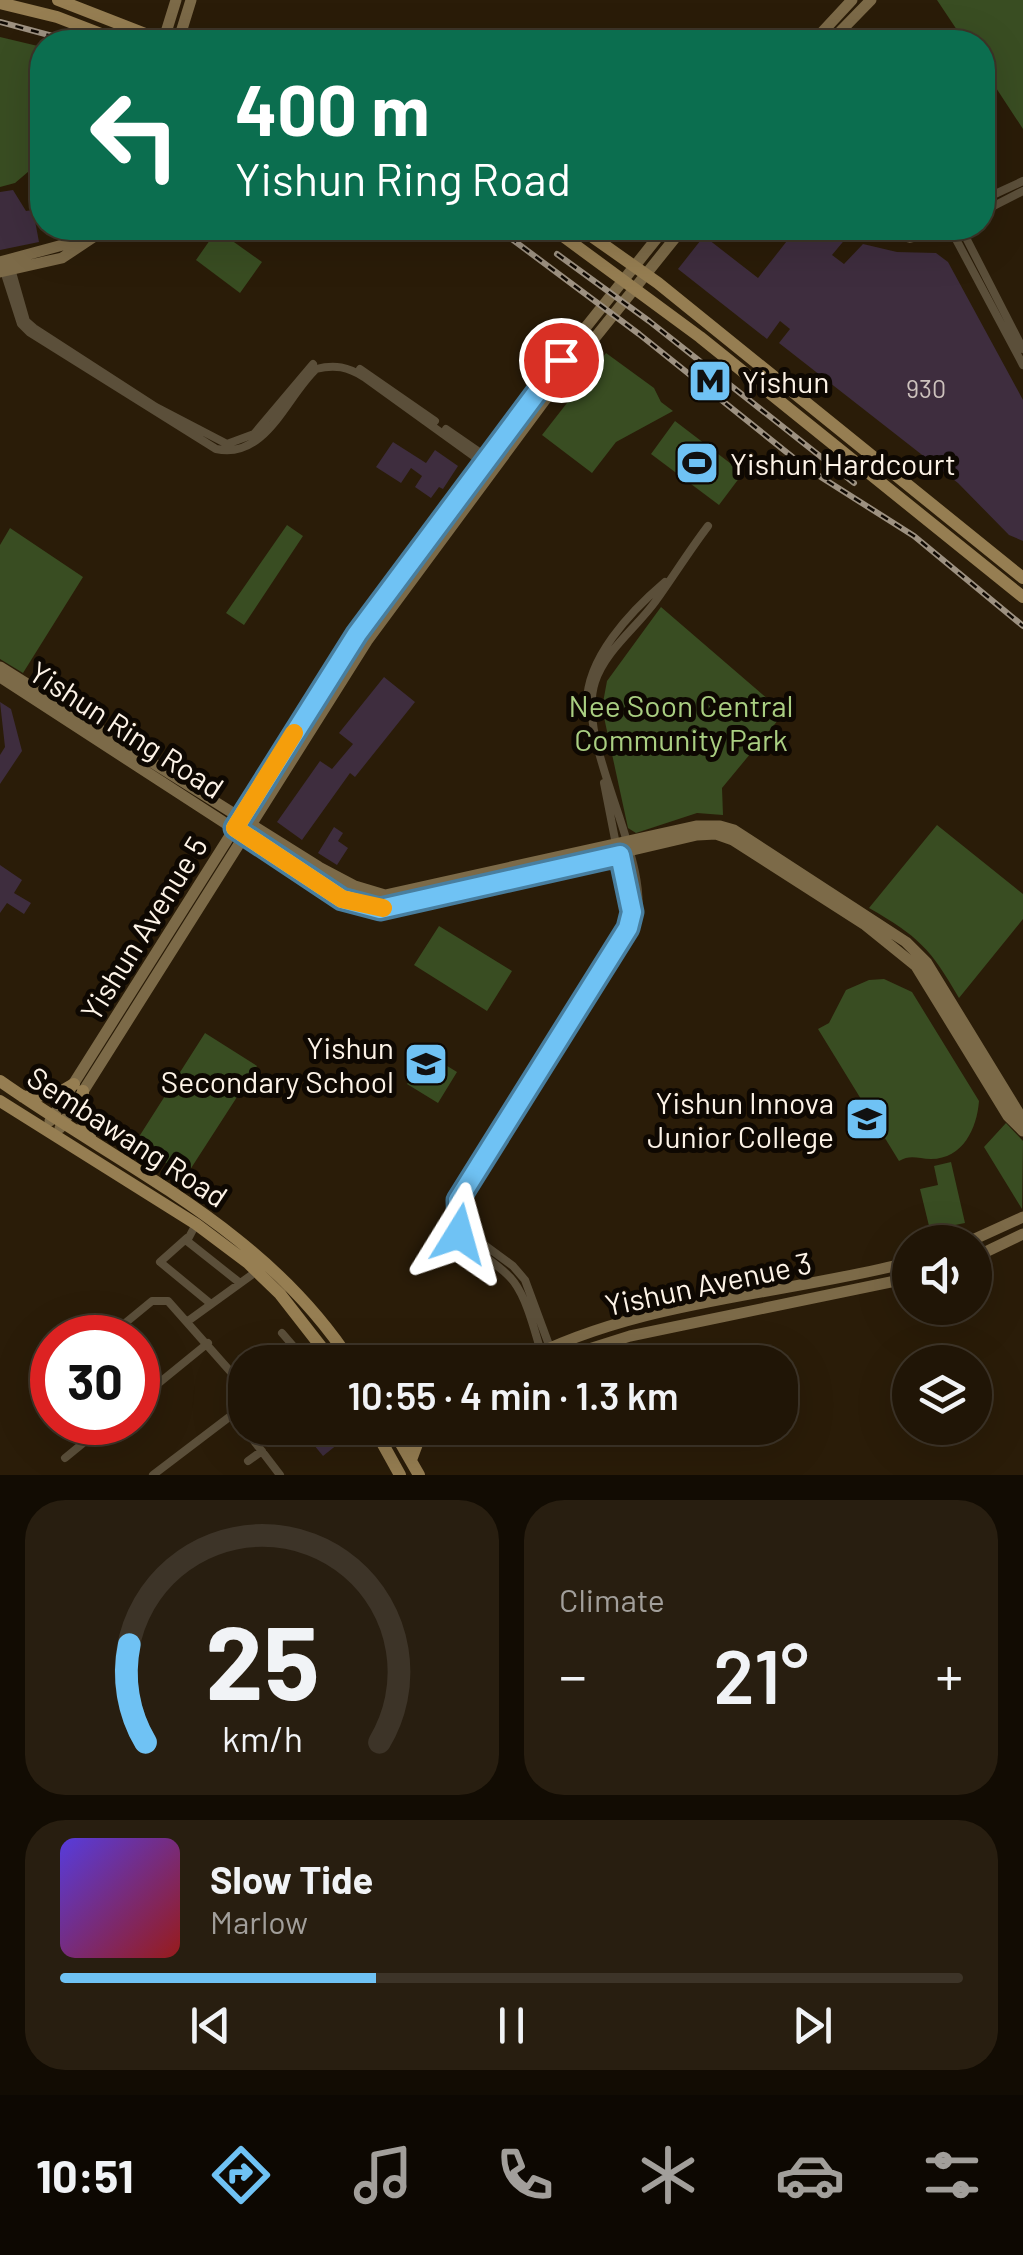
<!DOCTYPE html>
<html lang="en">
<head>
<meta charset="utf-8">
<style>
  :root { --surface:#201506; --page:#281e10; --text:#f1f3f6; --muted:#a29f9b; --line:#3d3428; --accent:#6fc2f4 }
  body { margin:0; font-family:Barlow,sans-serif; background:var(--page); color:var(--text); height:100vh; display:flex; flex-direction:column; font-size:38px; white-space:nowrap }
  * { box-sizing:border-box; margin:0 }
  p { font-size:32px; color:var(--muted) }
  .icon { flex:none; width:55px; height:55px; fill:none; stroke:currentColor; stroke-width:2; stroke-linecap:round; stroke-linejoin:round }
  .map { position:relative; height:1475px; overflow:hidden }
  .sheet { display:flex; flex-direction:column; gap:25px; padding:25px; background:#120c03; flex:1 }
  .sheet>* { flex:none }
  .guide { position:absolute; left:30px; top:30px; width:965px; height:210px; border-radius:40px; box-shadow:0 10px 40px #0002,0 0 0 2px var(--line); background:#0b6e4f; color:#fff; overflow:hidden }
  .fabs { position:absolute; left:892px; top:1225px; display:grid; gap:20px }
  .fabs a { display:grid; place-items:center; width:100px; height:100px; border-radius:50%; background:var(--surface); box-shadow:0 10px 40px #0002,0 0 0 2px var(--line); font-size:50px }
  .speed { position:absolute; left:30px; top:1315px; display:flex; gap:20px; font-size:50px; font-weight:700; text-align:center }
  .speed>* { display:grid; place-content:center; width:130px; height:130px; border-radius:50%; background:var(--surface); box-shadow:0 10px 40px #0002,0 0 0 2px var(--line); line-height:1 }
  .speed .limit { border:15px solid #d22; background:#fff; color:#111 }
  .pin { position:absolute; display:grid; place-items:center; width:85px; height:85px; color:#fff; margin:-42px; border:5px solid #fff; border-radius:50%; box-shadow:0 2px 10px #0007 }
  .me { position:absolute; width:110px; margin:-55px; rotate:8deg; stroke-linejoin:round; filter:drop-shadow(0 0 8px #0008) }
  .turn { display:flex; align-items:center; gap:35px; height:210px; padding:0 40px; font-size:45px }
  .turn .icon { width:130px; height:130px; stroke-width:2.5 }
  .turn b { display:block; font-size:70px; line-height:85px }
  .big { font-size:75px; font-weight:600; line-height:1.1 }
  .sheet .tile { flex:1; display:flex; flex-direction:column; justify-content:center; gap:15px; min-width:0; padding:0 35px; border-radius:40px; background:var(--page) }
  .sheet .dial { align-items:center; gap:0 }
  .dial svg { height:260px; overflow:visible; fill:none; stroke:var(--line); stroke-width:7; stroke-linecap:round; text-anchor:middle }
  .dial text { fill:var(--text); stroke:none }
  .song { display:flex; align-items:center; gap:30px }
  .cover { width:120px; height:120px; border-radius:15px; background:linear-gradient(135deg,hsl(250 70% 55%),hsl(0 70% 35%)) }
  .played { height:10px; border-radius:5px; background:linear-gradient(90deg,var(--accent) 35%,var(--line) 35%) }
  .keys { display:flex; justify-content:space-around; direction:ltr }
  .heat { display:flex; justify-content:space-between; align-items:center; font-size:55px; direction:ltr }
  .sheet .tiles { flex:1; display:grid; gap:25px; grid-template-columns:1fr 1fr }
  .tile:last-child { grid-column:span 2 }
  .trip { position:absolute; left:228px; top:1345px; width:570px; height:100px; border-radius:40px; background:var(--surface); box-shadow:0 10px 40px #0002,0 0 0 2px var(--line); font-weight:600; line-height:100px; text-align:center }
  .tabs { display:flex; height:160px; justify-content:space-around; align-items:center; background:#0d0802; color:var(--muted) }
  .tabs .icon { width:70px; height:70px }
  .tabs .on { color:var(--accent) }
  .tabs b { font-size:45px; color:var(--text) }
  .map>svg:first-child { display:block }
</style>
</head>
<body>
<div class="map">
<svg width="1023" height="1475" viewBox="0 0 1023 1475">
  <rect width="100%" height="100%" fill="#2a1c08"/>
  <path fill="#394d22" d="M937,0H1023V129L983,68L982,42H965Z
    M0,37L42,47V160L15,183L0,187Z
    M217,230L262,262L240,293L196,260Z
    M606,353L654,388L661,402L673,411L616,442L592,473L542,435Z
    M675,421L743,473L719,505L651,454Z
    M287,525L303,536L244,625L226,613Z
    M10,528L83,577L23,673L0,659V545Z
    M661,607L784,713L722,788L723,815L697,813L636,833L628,828L602,708L607,681Z
    M937,825L1023,894V919L959,998C931,949 918,936 869,908Z
    M439,926L512,971L487,1011L414,965Z
    M884,979L912,992L979,1101C977,1128 963,1159 931,1159C918,1159 911,1154 899,1161L818,1029L829,1023L846,990L869,980Z
    M205,1033L257,1066L186,1176L135,1143Z
    M426,1053L457,1072L438,1103L407,1084Z
    M1006,1123L1023,1141L1022,1209L984,1147Z
    M951,1162L965,1223L930,1230L920,1189L938,1185L934,1166Z"/>
  <g fill="none" stroke-linecap="round" stroke-linejoin="round">
    <path stroke="#7297aa" stroke-width="2.5" d="M248,1439L263,1428"/>
  </g>
  <path fill="#3e2d3e" d="M13,190L26,211L33,210L39,242L0,250V192Z
    M797,228H835L847,237L832,255L844,264L863,244L897,252L936,253L948,262L1023,400V541L1009,535L958,483L779,343L790,329L780,321L767,339L678,269L704,236L758,278Z
    M393,442L426,463L435,450L458,466L443,489L439,487L431,498L415,487L422,476L411,468L401,483L376,467Z
    M384,677L415,702L355,777L350,773L302,840L277,822L320,761L332,769L353,744L339,733Z
    M0,702L11,709L22,751L0,784V755L5,747Z
    M334,827L343,833L338,841L348,848L337,865L318,853Z
    M0,865L22,880L14,893L31,903L24,914L7,903L0,913Z
    M300,1428H338L343,1440L323,1456Z"/>
  <g fill="none" stroke-linecap="round" stroke-linejoin="round">
    <path stroke="#5b4f3a" stroke-width="8" d="M982,200L1023,181
      M982,212L1023,191
      M874,228L910,239L951,228
      M909,228H911
      M950,228L1023,365
      M961,228L1023,349
      M10,265L26,321L34,328L156,407L227,444L254,434L313,364
      M4,271L21,324L29,332L216,449C266,460 286,397 316,369C335,364 348,367 364,377L486,465
      M360,369L435,421
      M446,429L488,458
      M587,706C585,659 631,611 665,582
      M534,1078L631,921L604,783
      M462,1192C434,1242 492,1252 514,1282C528,1301 535,1333 542,1355
      M196,1224L187,1241L240,1283
      M187,1238L160,1262L211,1304
      M188,1321L257,1271
      M282,1333L307,1362
      M107,1338L152,1301H168L245,1388
      M552,1353L525,1280L513,1266L464,1230L463,1197L635,931C657,863 574,746 595,682C605,651 636,628 655,602C673,577 689,551 708,526
      M138,1400L208,1343
      M74,1422L89,1439
      M254,1441L280,1475
      M65,1458L109,1422
      M248,1461L262,1451
      M153,1475L245,1405"/>
    <path stroke="#7c6a48" stroke-width="11" d="M163,42L176,0
      M178,42L191,0
      M813,42L852,0
      M830,42L871,0
      M0,262L70,243L93,228
      M0,272L62,258L107,228
      M0,667L319,867L355,886L385,895L696,826H720L734,830L906,942L927,963L1023,1120
      M0,677L342,899L380,909L697,835L716,834L733,840L864,924L916,966L1008,1116L1023,1131
      M50,1121L357,634L578,337L665,228
      M60,1128L367,641L545,400L683,228
      M968,1242L1023,1217
      M975,1257L1023,1234
      M521,1362C637,1300 784,1295 910,1262
      M548,1362L630,1336L910,1278
      M415,1439L433,1428"/>
    <path stroke="#967e52" stroke-width="12" d="M58,0L166,42
      M0,3L57,17L122,42
      M552,228L700,337L1023,597
      M580,228L658,283L1023,578
      M0,1081C125,1169 265,1229 351,1362
      M83,1091L81,1118L90,1137
      M23,1097L57,1094L74,1084
      M0,1101L196,1224L248,1263L280,1294L333,1362
      M374,1428L400,1475
      M392,1428L419,1475
      M411,1460L420,1436"/>
    <defs>
      <path id="rail" d="M0,22L75,42
        M497,228L639,334L805,467L914,536L1023,626
        M557,254L649,321L854,483"/>
    </defs>
    <use href="#rail" stroke="#9d9181" stroke-width="6"/>
    <use href="#rail" stroke="#0e0802" stroke-width="2.5" stroke-dasharray="8" stroke-linecap="butt"/>
  </g>
  <g fill="none" stroke-linecap="round" stroke-linejoin="round">
    <defs>
      <path id="route" d="M459,1234L458,1200L628,928L632,912L620,855L380,909L342,899L235,828L357,634L561,360"/>
    </defs>
    <use href="#route" stroke="#487e9f" stroke-width="25"/>
    <use href="#route" stroke="#6fc2f4" stroke-width="18"/>
    <path stroke="#f59e0b" stroke-width="18" d="M294,733L235,828L342,899L383,908"/>
  </g>
  <defs>
    <symbol id="metro-square" viewBox="-11 -11 22 22"><rect x="-9" y="-9" width="18" height="18" rx="4" fill="#6fc2f4" stroke="#0e0802"/><path d="M-5.5 5V-5H-3L0 0L3-5H5.5V5H3V-.5L0 4L-3-.5V5Z" fill="#111"/></symbol>
    <symbol id="stadium-square" viewBox="-11 -11 22 22"><rect x="-9" y="-9" width="18" height="18" rx="4" fill="#6fc2f4" stroke="#0e0802"/><path d="M0-5a6.5 5 0 1 0 0 10a6.5 5 0 1 0 0-10ZM-3.5-1.8h7v3.6h-7Z" fill="#111"/></symbol>
    <symbol id="school-square" viewBox="-11 -11 22 22"><rect x="-9" y="-9" width="18" height="18" rx="4" fill="#6fc2f4" stroke="#0e0802"/><path d="M0-5L7-2L0 1L-7-2ZM-4 1L0 2.5L4 1V4Q0 6-4 4Z" fill="#111"/></symbol>
    <symbol id="university-square" viewBox="-11 -11 22 22"><rect x="-9" y="-9" width="18" height="18" rx="4" fill="#6fc2f4" stroke="#0e0802"/><path d="M0-5L7-2L0 1L-7-2ZM-4 1L0 2.5L4 1V4Q0 6-4 4Z" fill="#111"/></symbol>
  </defs>
  <g fill-rule="evenodd">
    <use href="#metro-square" x="685" y="356" width="50" height="50"/>
    <use href="#stadium-square" x="672" y="438" width="50" height="50"/>
    <use href="#school-square" x="401" y="1039" width="50" height="50"/>
    <use href="#university-square" x="842" y="1094" width="50" height="50"/>
  </g>
  <g text-anchor="middle" dominant-baseline="central" stroke-width="10" stroke-linejoin="round" paint-order="stroke">
    <g font-size="25" fill="#cdc2bd">
      <text x="926" y="388">930</text>
    </g>
    <g font-size="30" fill="#fdf3e7" stroke="#0e0802" text-anchor="start">
      <text x="742" y="381">Yishun</text>
      <text x="730" y="463">Yishun Hardcourt</text>
      <text x="394" y="1047" text-anchor="end">Yishun<tspan x="394" dy="34">Secondary School</tspan></text>
      <text x="834" y="1102" text-anchor="end">Yishun Innova<tspan x="834" dy="34">Junior College</tspan></text>
    </g>
    <g font-size="30" fill="#aacf82" stroke="#0e0802">
      <text x="681" y="705">Nee Soon Central<tspan x="681" dy="34">Community Park</tspan></text>
    </g>
    <g font-size="30" fill="#fdf3e7" stroke="#0e0802">
      <text transform="translate(127 729) rotate(33)">Yishun Ring Road</text>
      <text transform="translate(143 928) rotate(-58)">Yishun Avenue 5</text>
      <text transform="translate(128 1136) rotate(33)">Sembawang Road</text>
      <text transform="translate(708 1283) rotate(-12)">Yishun Avenue 3</text>
    </g>
  </g>
</svg>
<div class="fabs">
<a><svg class="icon" aria-label="sound" viewBox="0 0 24 24"><path d="M4 9h4l5-4v14l-5-4H4zM17 9q2 3 0 6"/></svg></a>
<a><svg class="icon" aria-label="layers" viewBox="0 0 24 24"><path d="M12 4l9 5-9 5-9-5zM3 14l9 5 9-5"/></svg></a>
</div>
<div class="speed"><div class="limit">30</div></div>
<div class="pin" style="left:561px;top:360px;background:#d93025"><svg class="icon" aria-label="arrive" viewBox="0 0 24 24"><path d="M6 21V4h12l-3 4 3 4H6"/></svg></div>
<svg class="me" style="left:459px;top:1234px" viewBox="-20 -20 40 40"><path d="M0-17L14 15 0 8-14 15z" fill="#6fc2f4" stroke="#fff" stroke-width="4"/></svg>
<div class="trip">10:55 · 4 min · 1.3 km</div>
<div class="guide">
<div class="turn"><svg class="icon" aria-label="left" viewBox="0 0 24 24"><path d="M17 20v-9H6M10 6l-5 5 5 5"/></svg><div><b>400 m</b>Yishun Ring Road</div></div>
</div>
</div>
<section class="sheet">
<div class="tiles">
<div class="tile dial"><svg viewBox="0 0 100 80">
<path d="M14 69A42 42 0 1 1 86 69"/>
<path d="M14 69A42 42 0 0 1 9 39" stroke="#6fc2f4"/>
<text x="50" y="56" font-size="32" font-weight="700">25</text>
<text x="50" y="72" font-size="11">km/h</text>
</svg></div>
<div class="tile"><p>Climate</p>
<div class="heat"><a>−</a><b class="big">21°</b><a>+</a></div>
</div>
<div class="tile">
<div class="song"><i class="cover"></i><div><b>Slow Tide</b><p>Marlow</p></div></div>
<div class="played"></div>
<div class="keys"><svg class="icon" aria-label="previous" viewBox="0 0 24 24"><path d="M18 5L8 12l10 7zM5 5v14"/></svg><svg class="icon" aria-label="pause" viewBox="0 0 24 24"><path d="M8 5v14M16 5v14"/></svg><svg class="icon" aria-label="next" viewBox="0 0 24 24"><path d="M6 5l10 7-10 7zM19 5v14"/></svg></div>
</div>
</div>
</section>
<nav class="tabs">
<b>10:51</b>
<svg class="icon on" aria-label="directions" viewBox="0 0 24 24"><path d="M12 3l9 9-9 9-9-9zM9 14v-3h6M13 9l2 2-2 2"/></svg>
<svg class="icon" aria-label="music" viewBox="0 0 24 24"><path d="M9 18V5l10-2v13"/><circle cx="6" cy="18" r="3"/><circle cx="16" cy="16" r="3"/></svg>
<svg class="icon" aria-label="phone" viewBox="0 0 24 24"><path d="M5 4h4l2 5-3 2q2 4 5 5l2-3 5 2v4C11 20 4 13 5 4z"/></svg>
<svg class="icon" aria-label="climate" viewBox="0 0 24 24"><path d="M12 3v18M4 7l16 10M4 17L20 7"/></svg>
<svg class="icon" aria-label="car" viewBox="0 0 24 24"><path d="M5 17H2v-5l4-1 3-4h7l3 4 3 1v5h-3M9 17h6M6 11h13"/><circle cx="7" cy="17" r="2"/><circle cx="17" cy="17" r="2"/></svg>
<svg class="icon" aria-label="filters" viewBox="0 0 24 24"><path d="M4 7h16M4 17h16"/><circle cx="9" cy="7" r="2"/><circle cx="15" cy="17" r="2"/></svg>
</nav>
</body>
</html>
